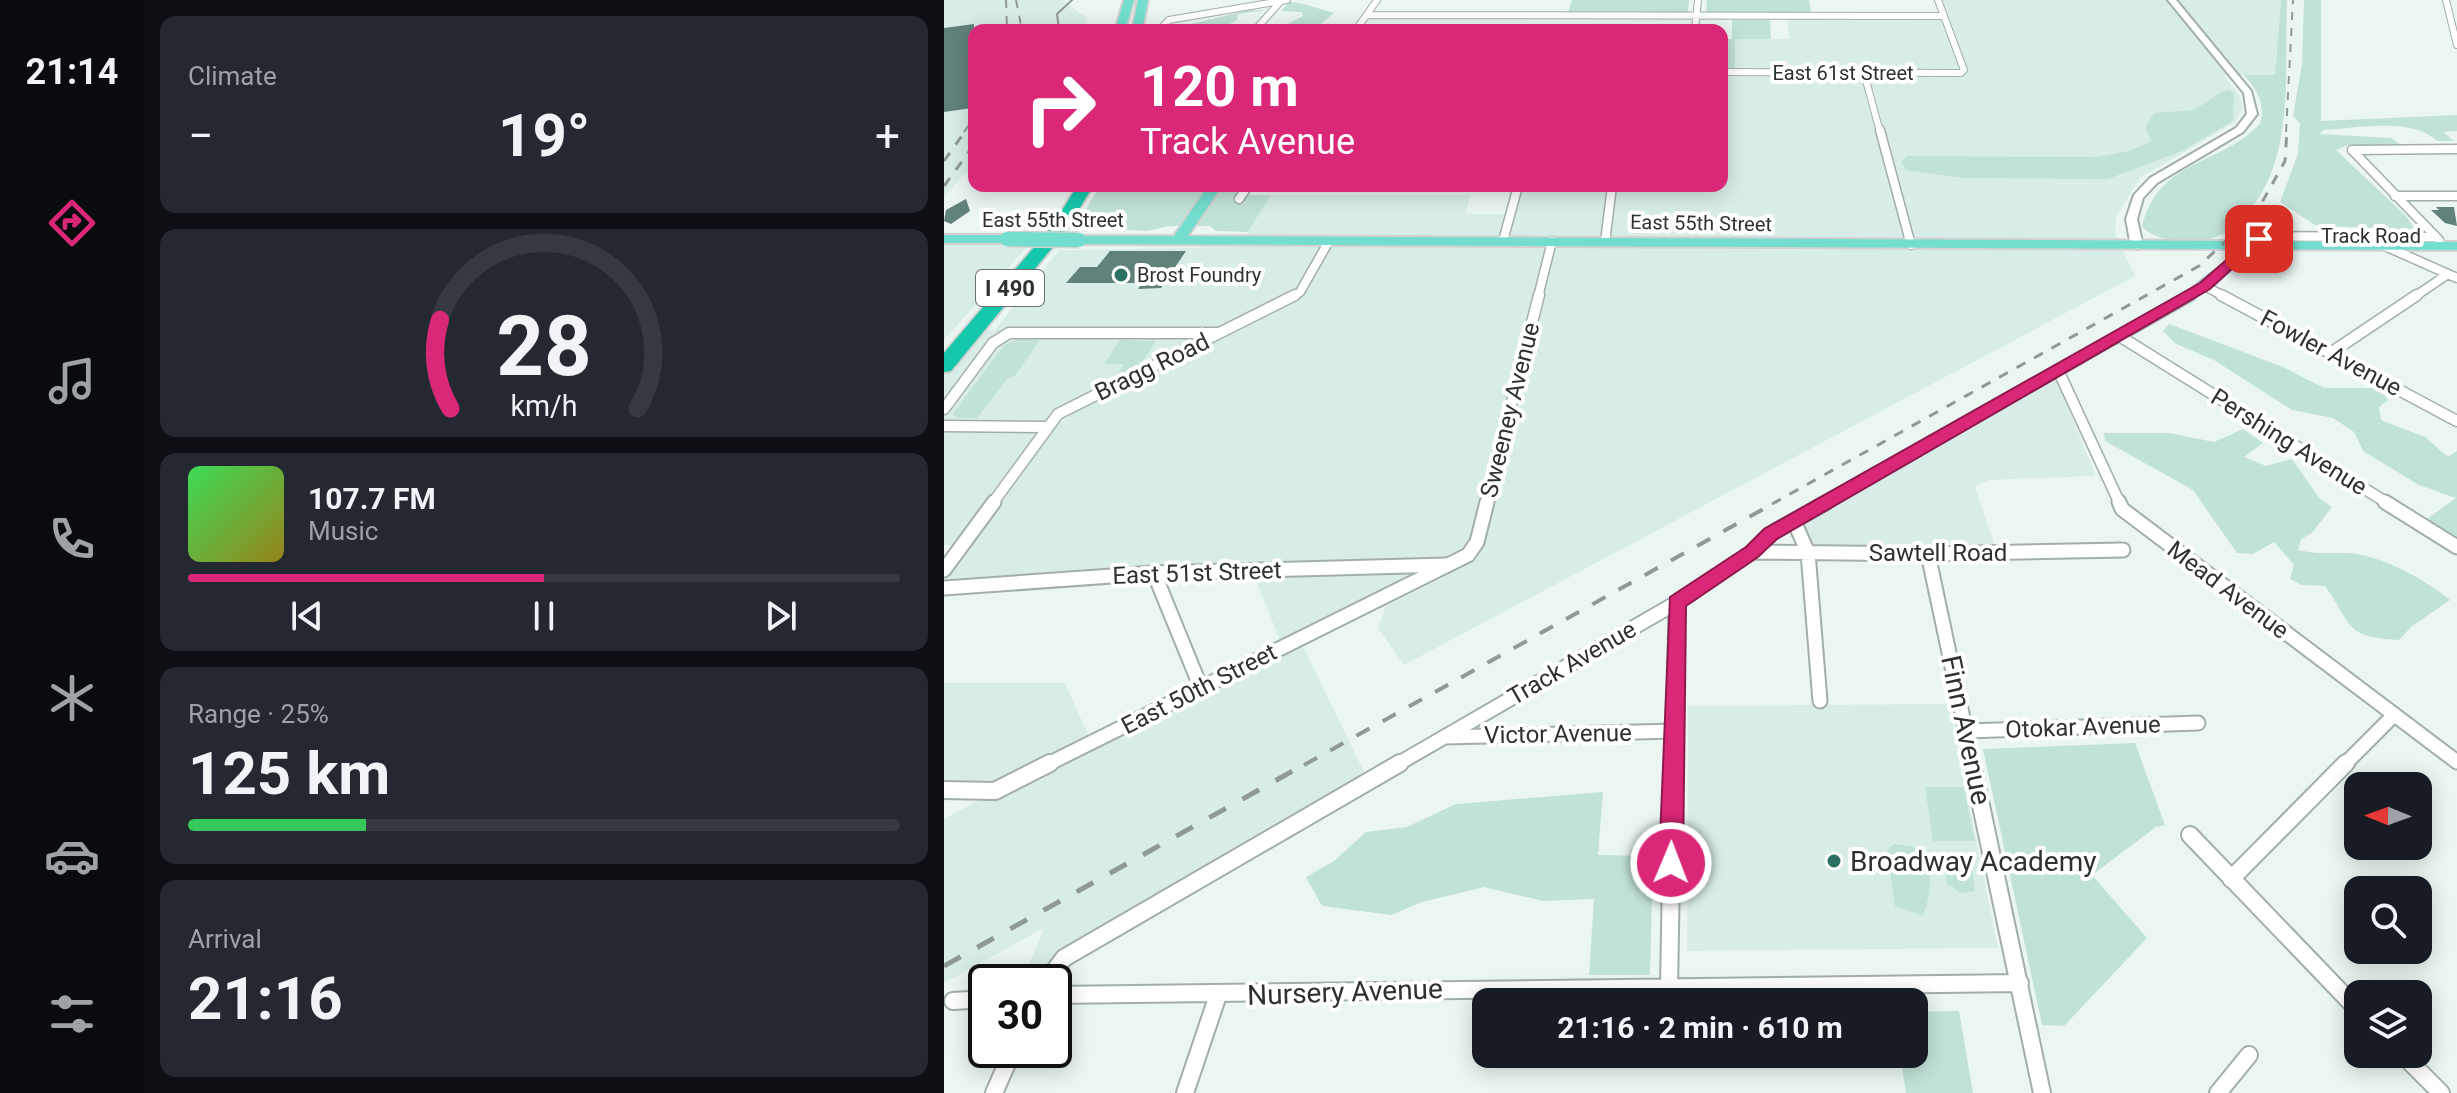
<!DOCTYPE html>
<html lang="en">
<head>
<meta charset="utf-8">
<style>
  :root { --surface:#171b24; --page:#242831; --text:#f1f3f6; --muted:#9ea1a6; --line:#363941; --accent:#db2777 }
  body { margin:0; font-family:Roboto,sans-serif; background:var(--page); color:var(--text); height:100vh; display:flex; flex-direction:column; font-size:30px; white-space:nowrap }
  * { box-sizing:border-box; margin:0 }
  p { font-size:26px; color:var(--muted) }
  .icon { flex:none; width:44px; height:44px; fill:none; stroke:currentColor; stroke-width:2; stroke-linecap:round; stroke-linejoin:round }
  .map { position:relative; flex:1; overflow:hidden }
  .details { display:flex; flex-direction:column; gap:16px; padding:16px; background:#0d0f14; width:800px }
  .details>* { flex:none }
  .banner { position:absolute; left:24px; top:24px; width:760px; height:168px; border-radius:16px; box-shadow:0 4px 20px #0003; background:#db2777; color:#fff; overflow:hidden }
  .needle { width:52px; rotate:271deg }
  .buttons { position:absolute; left:1400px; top:772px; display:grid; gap:16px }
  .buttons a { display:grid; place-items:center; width:88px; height:88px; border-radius:16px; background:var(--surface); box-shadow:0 4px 20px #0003; font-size:40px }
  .speed { position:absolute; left:24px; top:964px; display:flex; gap:16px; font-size:40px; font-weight:700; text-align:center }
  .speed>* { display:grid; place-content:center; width:104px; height:104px; border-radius:50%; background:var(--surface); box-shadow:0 4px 20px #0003; line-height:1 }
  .speed .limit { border:4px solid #111; border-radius:12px; background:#fff; color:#111 }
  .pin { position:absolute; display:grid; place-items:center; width:68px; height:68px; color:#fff; margin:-34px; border-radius:16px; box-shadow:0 4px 12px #0006 }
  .me { position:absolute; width:88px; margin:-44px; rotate:1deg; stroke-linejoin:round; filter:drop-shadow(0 0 6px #0008) }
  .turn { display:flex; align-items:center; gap:28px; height:168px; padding:0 40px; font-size:36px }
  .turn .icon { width:104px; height:104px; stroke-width:2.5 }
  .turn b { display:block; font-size:56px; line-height:68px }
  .big { font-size:60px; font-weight:700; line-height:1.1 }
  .details .card { flex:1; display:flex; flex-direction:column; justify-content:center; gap:12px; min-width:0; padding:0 28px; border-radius:16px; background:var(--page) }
  .details .dial { align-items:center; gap:0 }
  .dial svg { height:208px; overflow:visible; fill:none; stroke:var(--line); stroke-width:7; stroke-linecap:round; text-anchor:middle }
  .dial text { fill:var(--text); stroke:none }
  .song { display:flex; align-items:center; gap:24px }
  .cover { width:96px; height:96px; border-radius:12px; background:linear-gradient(135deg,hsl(130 70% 55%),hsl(50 70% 35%)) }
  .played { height:8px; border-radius:4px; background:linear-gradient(90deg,var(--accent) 50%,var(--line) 50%) }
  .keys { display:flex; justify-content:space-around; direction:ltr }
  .heat { display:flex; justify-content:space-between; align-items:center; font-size:44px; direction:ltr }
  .charge { height:12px; border-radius:6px; background:linear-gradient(90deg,#34c759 25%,var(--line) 0) }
  .trip { position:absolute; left:528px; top:988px; width:456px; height:80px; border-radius:16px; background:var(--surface); box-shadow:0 4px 20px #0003; font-weight:700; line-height:80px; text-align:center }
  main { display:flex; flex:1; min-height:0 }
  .tabs { display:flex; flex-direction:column; width:144px; justify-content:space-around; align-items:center; background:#090b0e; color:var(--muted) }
  .tabs .icon { width:56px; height:56px }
  .tabs .current { color:var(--accent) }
  .tabs b { font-size:36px; color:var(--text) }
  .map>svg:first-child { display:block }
</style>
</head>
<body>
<main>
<nav class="tabs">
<b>21:14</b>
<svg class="icon current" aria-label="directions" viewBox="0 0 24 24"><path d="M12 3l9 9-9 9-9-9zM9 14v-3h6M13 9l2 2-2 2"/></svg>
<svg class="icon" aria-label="music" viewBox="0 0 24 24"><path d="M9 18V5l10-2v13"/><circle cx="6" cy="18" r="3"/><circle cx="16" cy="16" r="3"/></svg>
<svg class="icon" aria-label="phone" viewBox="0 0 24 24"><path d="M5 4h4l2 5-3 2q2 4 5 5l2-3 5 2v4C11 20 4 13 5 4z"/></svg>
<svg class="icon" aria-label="climate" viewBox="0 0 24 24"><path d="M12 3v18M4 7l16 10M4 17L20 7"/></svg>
<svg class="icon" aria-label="car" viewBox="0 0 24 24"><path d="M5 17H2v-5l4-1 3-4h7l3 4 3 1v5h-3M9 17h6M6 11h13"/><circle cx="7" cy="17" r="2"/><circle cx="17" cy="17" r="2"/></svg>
<svg class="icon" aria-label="filters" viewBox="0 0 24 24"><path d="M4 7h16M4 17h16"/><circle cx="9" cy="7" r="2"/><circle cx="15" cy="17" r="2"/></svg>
</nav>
<section class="details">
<div class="card"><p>Climate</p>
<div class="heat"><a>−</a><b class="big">19°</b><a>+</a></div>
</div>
<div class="card dial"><svg viewBox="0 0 100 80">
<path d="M14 69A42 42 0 1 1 86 69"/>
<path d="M14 69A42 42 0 0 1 10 35" stroke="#db2777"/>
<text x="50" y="56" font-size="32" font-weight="700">28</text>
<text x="50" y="72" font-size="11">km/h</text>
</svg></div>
<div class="card">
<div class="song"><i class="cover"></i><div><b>107.7 FM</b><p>Music</p></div></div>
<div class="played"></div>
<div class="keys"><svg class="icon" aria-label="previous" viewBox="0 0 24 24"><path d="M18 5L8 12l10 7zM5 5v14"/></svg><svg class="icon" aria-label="pause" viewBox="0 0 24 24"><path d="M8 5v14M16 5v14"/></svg><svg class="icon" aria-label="next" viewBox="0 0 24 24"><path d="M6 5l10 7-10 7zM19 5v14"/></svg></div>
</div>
<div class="card"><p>Range · 25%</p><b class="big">125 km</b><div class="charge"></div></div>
<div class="card"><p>Arrival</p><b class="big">21:16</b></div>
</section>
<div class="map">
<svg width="1513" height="1093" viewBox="0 0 1513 1093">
  <rect width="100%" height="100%" fill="#ebf6f3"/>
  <path fill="#d9ede8" d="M0,0H119L143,19L140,30H30V171L20,174L0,197Z
    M997,0H1337L1331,76L1280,75L1296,96L1299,109L1291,122L1196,178L1172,217L1171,233L1191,276L460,665L434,628L442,606L504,575L502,567L356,640L424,780L78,980L100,928L0,983V819L50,792L0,790V683H121L148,743L339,648L308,570L502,559L290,564L0,582L112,426L130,412L290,330L114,414L18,545H0V366L30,330H51L115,250L295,247L327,195H526L521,214H572L580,186H778V39H845L843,17L1004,18Z
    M90,239L1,339H0V241Z
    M1114,370L1118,381L1114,383L1152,476L1046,480L1031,486L1053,553H864L850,521Z
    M1005,704L1054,948L743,951L744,706Z"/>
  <path fill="#c1e2d9" d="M628,0H745L744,13L624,12Z
    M763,0H865L867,12H762Z
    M1337,0H1343C1340,70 1353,165 1298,218C1284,231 1276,239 1256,240C1234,241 1215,242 1198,227C1214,159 1276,166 1316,124C1322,104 1313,90 1300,75H1331Z
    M1360,0H1377V121L1513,115V131L1499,132L1510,141H1493C1469,117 1412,128 1380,130L1375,134L1447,138L1458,146L1404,145L1392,150L1463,217L1472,231L1371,225L1336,202L1354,154L1356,123L1349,116L1358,64Z
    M345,2C361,3 375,9 390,13L370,30H340L338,27L359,16L358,12L337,11Z
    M306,10H323L294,14L293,20L274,30L226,29Z
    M788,20H826L827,39H791V69L778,70V39H788Z
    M1285,90L1290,93L1289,121L1238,151L1164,179L1019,178L962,170L957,162L963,156L1152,157L1186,151L1208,141L1201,128L1210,113L1250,110L1277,92Z
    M156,186H304L299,195H327L304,232L272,231L266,226H225L204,231L130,228Z
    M1225,324L1339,367L1380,388H1428L1438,392L1444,400L1435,407L1437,420L1481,437L1504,457L1513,451V538L1483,519L1512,498L1475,485L1419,451L1410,432L1389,418L1348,410L1270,360L1232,344L1219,331Z
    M76,339L96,340L70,377L64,378L33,418H14L9,414L60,345Z
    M176,340L212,341L197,364L172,377L180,364H160Z
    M1299,429L1319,443L1300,457L1322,466L1348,459L1376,499L1388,507L1368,533L1357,539L1354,550C1371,554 1381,553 1398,553C1433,552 1480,579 1506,600L1468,626L1455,640C1399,637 1409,625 1381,586L1358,585L1346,579L1350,565L1330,542L1309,554L1293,553L1249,490L1161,441L1160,433H1225L1270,442Z
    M1191,743L1221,825L1212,827L1148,875L1203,938L1120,1026L1098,1025L1039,749Z
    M981,787H1020L1031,841H989Z
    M659,792L654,855L709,856L706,975H645L650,899L599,901L540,887L478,902L447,915L378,906L362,877L390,861L422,832L463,827L512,804Z
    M950,844L970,847C992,867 988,891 979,916L951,906L943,850Z
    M1016,860L1028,869L1031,891L1017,893L1003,884L1001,864Z
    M1015,1011L1029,1093H962L956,1054H970V1012Z"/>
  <path fill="#61827a" d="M30,24L28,108L0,112V28Z
    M22,199L26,211L7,224L0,221L2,210Z
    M1492,207H1510L1513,226L1501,223L1487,210H1495Z
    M166,251H242L217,288L194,289L198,283H122L136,267H153Z"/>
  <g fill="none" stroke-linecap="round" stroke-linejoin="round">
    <defs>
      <path id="minor-far4" d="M1502,0L1513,45
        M423,15L1000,16
        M215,30L225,20L343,0
        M311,30L337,1
        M412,30L433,0
        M751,30L754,0
        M778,72L1017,73L1020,70L994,0
        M920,73L936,132"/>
      <path id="minor-far3" d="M936,130L967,245
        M1408,150L1495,240
        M1408,150L1513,149
        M1451,196H1513
        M295,199L304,186
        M1315,239L1318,236L1492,237
        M559,241L574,186
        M661,242L668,186
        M1441,246L1513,278
        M1261,286L1281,297
        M347,297L356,292L385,241
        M594,297L608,241
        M1243,297L1297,255
        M1470,297L1504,274"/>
      <path id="minor-far2" d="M1277,295L1513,421
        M1177,337L1445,504
        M1388,352L1473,295
        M1114,370L1176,504
        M0,409L49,343L65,333H275
        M0,426L102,427
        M48,504L114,414L351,295
        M542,504L595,295
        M879,504L1247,295"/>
      <path id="minor-far1" d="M1175,502L1178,509L1513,762
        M1441,502L1513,547
        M850,521L864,553L876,701
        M808,552L984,554L1179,550
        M984,554L1029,765
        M0,570L50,502
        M210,573L257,688
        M0,588L210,573L502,565
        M1023,731L1254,723
        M501,737L730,731
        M102,765L524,555L533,542L543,502
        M452,765L732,603L808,552L826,534L883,502
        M729,765L732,603
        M1400,765L1450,715"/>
      <path id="minor" d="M1028,763L1098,1093
        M0,790L51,791L106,763
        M1246,835L1414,1010
        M1287,879L1402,763
        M102,982L120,958L456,763
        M725,988L729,763
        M110,995L1076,983
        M9,1001L42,999
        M1458,1054L1497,1093
        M50,1093L69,1050
        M241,1093L274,995
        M1274,1093L1305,1055"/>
      <path id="tertiary" d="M1224,0H1232L1307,91L1313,114L1299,132L1213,183L1199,198L1193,219L1199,246L1193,249L1187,246L1182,219L1190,195L1206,178L1292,128L1303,114L1300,93Z"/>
      <path id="primary" d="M180,0H190L181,30H171Z
        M194,0H204L198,30H188Z
        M264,186H278L244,236L1513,242V250L135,244L128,240L135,236H230Z
        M0,235H63L70,239L63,243H0Z"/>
      <path id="motorway" d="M133,186H149L122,231L7,371L0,372V353L109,225Z"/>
    </defs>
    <use href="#minor-far4" stroke="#a3aeab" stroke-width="8"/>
    <use href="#minor-far3" stroke="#a3aeab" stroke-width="11"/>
    <use href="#minor-far2" stroke="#a3aeab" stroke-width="13"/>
    <use href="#minor-far1" stroke="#a3aeab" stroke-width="17"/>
    <use href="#minor" stroke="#a3aeab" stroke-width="20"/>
    <use href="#tertiary" stroke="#a3aeab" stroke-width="4"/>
    <use href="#primary" stroke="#d1d2d1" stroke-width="4"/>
    <use href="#motorway" stroke="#d1d2d1" stroke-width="4"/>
    <use href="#minor-far4" stroke="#fff" stroke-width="6"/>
    <use href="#minor-far3" stroke="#fff" stroke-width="8"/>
    <use href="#minor-far2" stroke="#fff" stroke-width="10"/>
    <use href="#minor-far1" stroke="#fff" stroke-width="13"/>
    <use href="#minor" stroke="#fff" stroke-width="16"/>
    <use href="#tertiary" fill="#fff" fill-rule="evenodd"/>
    <use href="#primary" fill="#73decd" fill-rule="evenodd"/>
    <use href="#motorway" fill="#15c8ab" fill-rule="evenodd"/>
    <path stroke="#919996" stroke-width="2" d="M115,29L113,14L128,0"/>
    <path stroke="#919996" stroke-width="2" stroke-dasharray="8 8" stroke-linecap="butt" d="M62,0L63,30
      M72,0L78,30
      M20,132L30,118
      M1342,132L1349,0"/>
    <path stroke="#919996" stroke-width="3" stroke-dasharray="10 10" stroke-linecap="butt" d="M0,161L22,130
      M0,186L30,145
      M828,504L1255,266L1312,213L1341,161L1343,130"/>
    <path stroke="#919996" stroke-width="4" stroke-dasharray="15 15" stroke-linecap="butt" d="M360,765L832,502"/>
    <path stroke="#919996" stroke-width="5" stroke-dasharray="19 19" stroke-linecap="butt" d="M0,966L363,763"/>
    <defs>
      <path id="minor-bridge" d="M1297,255L1315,239"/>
      <path id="primary-bridge" d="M63,239L135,240"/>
    </defs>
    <use href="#minor-bridge" stroke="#a3aeab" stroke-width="11" stroke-linecap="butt"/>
    <use href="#primary-bridge" stroke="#d1d2d1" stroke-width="17" stroke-linecap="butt"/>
    <use href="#minor-bridge" stroke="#fff" stroke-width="8"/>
    <use href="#primary-bridge" stroke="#73decd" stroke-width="14"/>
  </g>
  <path fill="#db2777" stroke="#8e194d" stroke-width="2" d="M1310,236L1321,239L1266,289L833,539L814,557L742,606L739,863L736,872L727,875L719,872L715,863L726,597L802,547L820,529L1256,283Z"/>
  <g fill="#2c7061" stroke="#fff" stroke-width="3">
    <circle cx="177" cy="275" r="8"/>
    <circle cx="890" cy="861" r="8"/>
  </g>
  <g text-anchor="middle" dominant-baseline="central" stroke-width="8" stroke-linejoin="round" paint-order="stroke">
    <g font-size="20" fill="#2d3230" stroke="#fff">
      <text x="899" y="73">East 61st Street</text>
      <text x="109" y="220">East 55th Street</text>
      <text transform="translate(757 223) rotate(1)">East 55th Street</text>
      <text x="1427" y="236">Track Road</text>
    </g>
    <g font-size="20" fill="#2d3230" stroke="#fff" text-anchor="start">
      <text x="193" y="275">Brost Foundry</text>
    </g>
    <rect fill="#fff" stroke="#6c706e" stroke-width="2" x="32" y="270" width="68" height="36" rx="6"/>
    <g font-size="22" font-weight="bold" fill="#2d3230">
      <text x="66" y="288">I 490</text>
    </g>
    <g font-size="24" fill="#2d3230" stroke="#fff">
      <text transform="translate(1387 353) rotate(28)">Fowler Avenue</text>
      <text transform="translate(208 367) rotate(-26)">Bragg Road</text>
      <text transform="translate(566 410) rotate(-76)">Sweeney Avenue</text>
      <text transform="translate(1345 442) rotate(32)">Pershing Avenue</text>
      <text x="994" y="553">Sawtell Road</text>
      <text transform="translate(253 573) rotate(-2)">East 51st Street</text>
      <text transform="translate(1284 590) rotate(37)">Mead Avenue</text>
      <text transform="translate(628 663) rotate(-30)">Track Avenue</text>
      <text transform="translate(255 689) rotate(-27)">East 50th Street</text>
      <text transform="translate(1139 727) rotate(-2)">Otokar Avenue</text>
      <text transform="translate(614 734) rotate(-1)">Victor Avenue</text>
    </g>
    <g font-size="28" fill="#2d3230" stroke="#fff">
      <text transform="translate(1022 730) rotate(78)">Finn Avenue</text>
      <text transform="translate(401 992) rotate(-2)">Nursery Avenue</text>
    </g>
    <g font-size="28" fill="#2d3230" stroke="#fff" text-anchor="start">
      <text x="906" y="861">Broadway Academy</text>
    </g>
  </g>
</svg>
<div class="buttons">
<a><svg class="needle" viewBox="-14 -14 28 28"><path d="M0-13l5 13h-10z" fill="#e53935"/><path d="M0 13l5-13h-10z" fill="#9ea1a6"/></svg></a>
<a><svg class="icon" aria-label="search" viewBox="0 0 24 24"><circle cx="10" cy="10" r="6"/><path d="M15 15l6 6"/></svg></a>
<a><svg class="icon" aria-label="layers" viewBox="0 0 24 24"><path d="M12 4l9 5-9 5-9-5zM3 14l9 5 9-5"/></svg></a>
</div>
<div class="speed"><div class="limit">30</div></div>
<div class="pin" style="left:1315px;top:239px;background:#d93025"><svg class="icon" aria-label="arrive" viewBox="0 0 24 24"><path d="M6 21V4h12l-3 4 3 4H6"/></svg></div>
<svg class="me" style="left:727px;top:863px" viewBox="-20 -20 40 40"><circle r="17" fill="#db2777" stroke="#fff" stroke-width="3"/><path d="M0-11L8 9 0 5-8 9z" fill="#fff"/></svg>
<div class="trip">21:16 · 2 min · 610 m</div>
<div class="banner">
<div class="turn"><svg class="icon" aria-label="right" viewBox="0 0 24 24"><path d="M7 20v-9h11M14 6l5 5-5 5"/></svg><div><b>120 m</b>Track Avenue</div></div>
</div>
</div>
</main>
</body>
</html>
